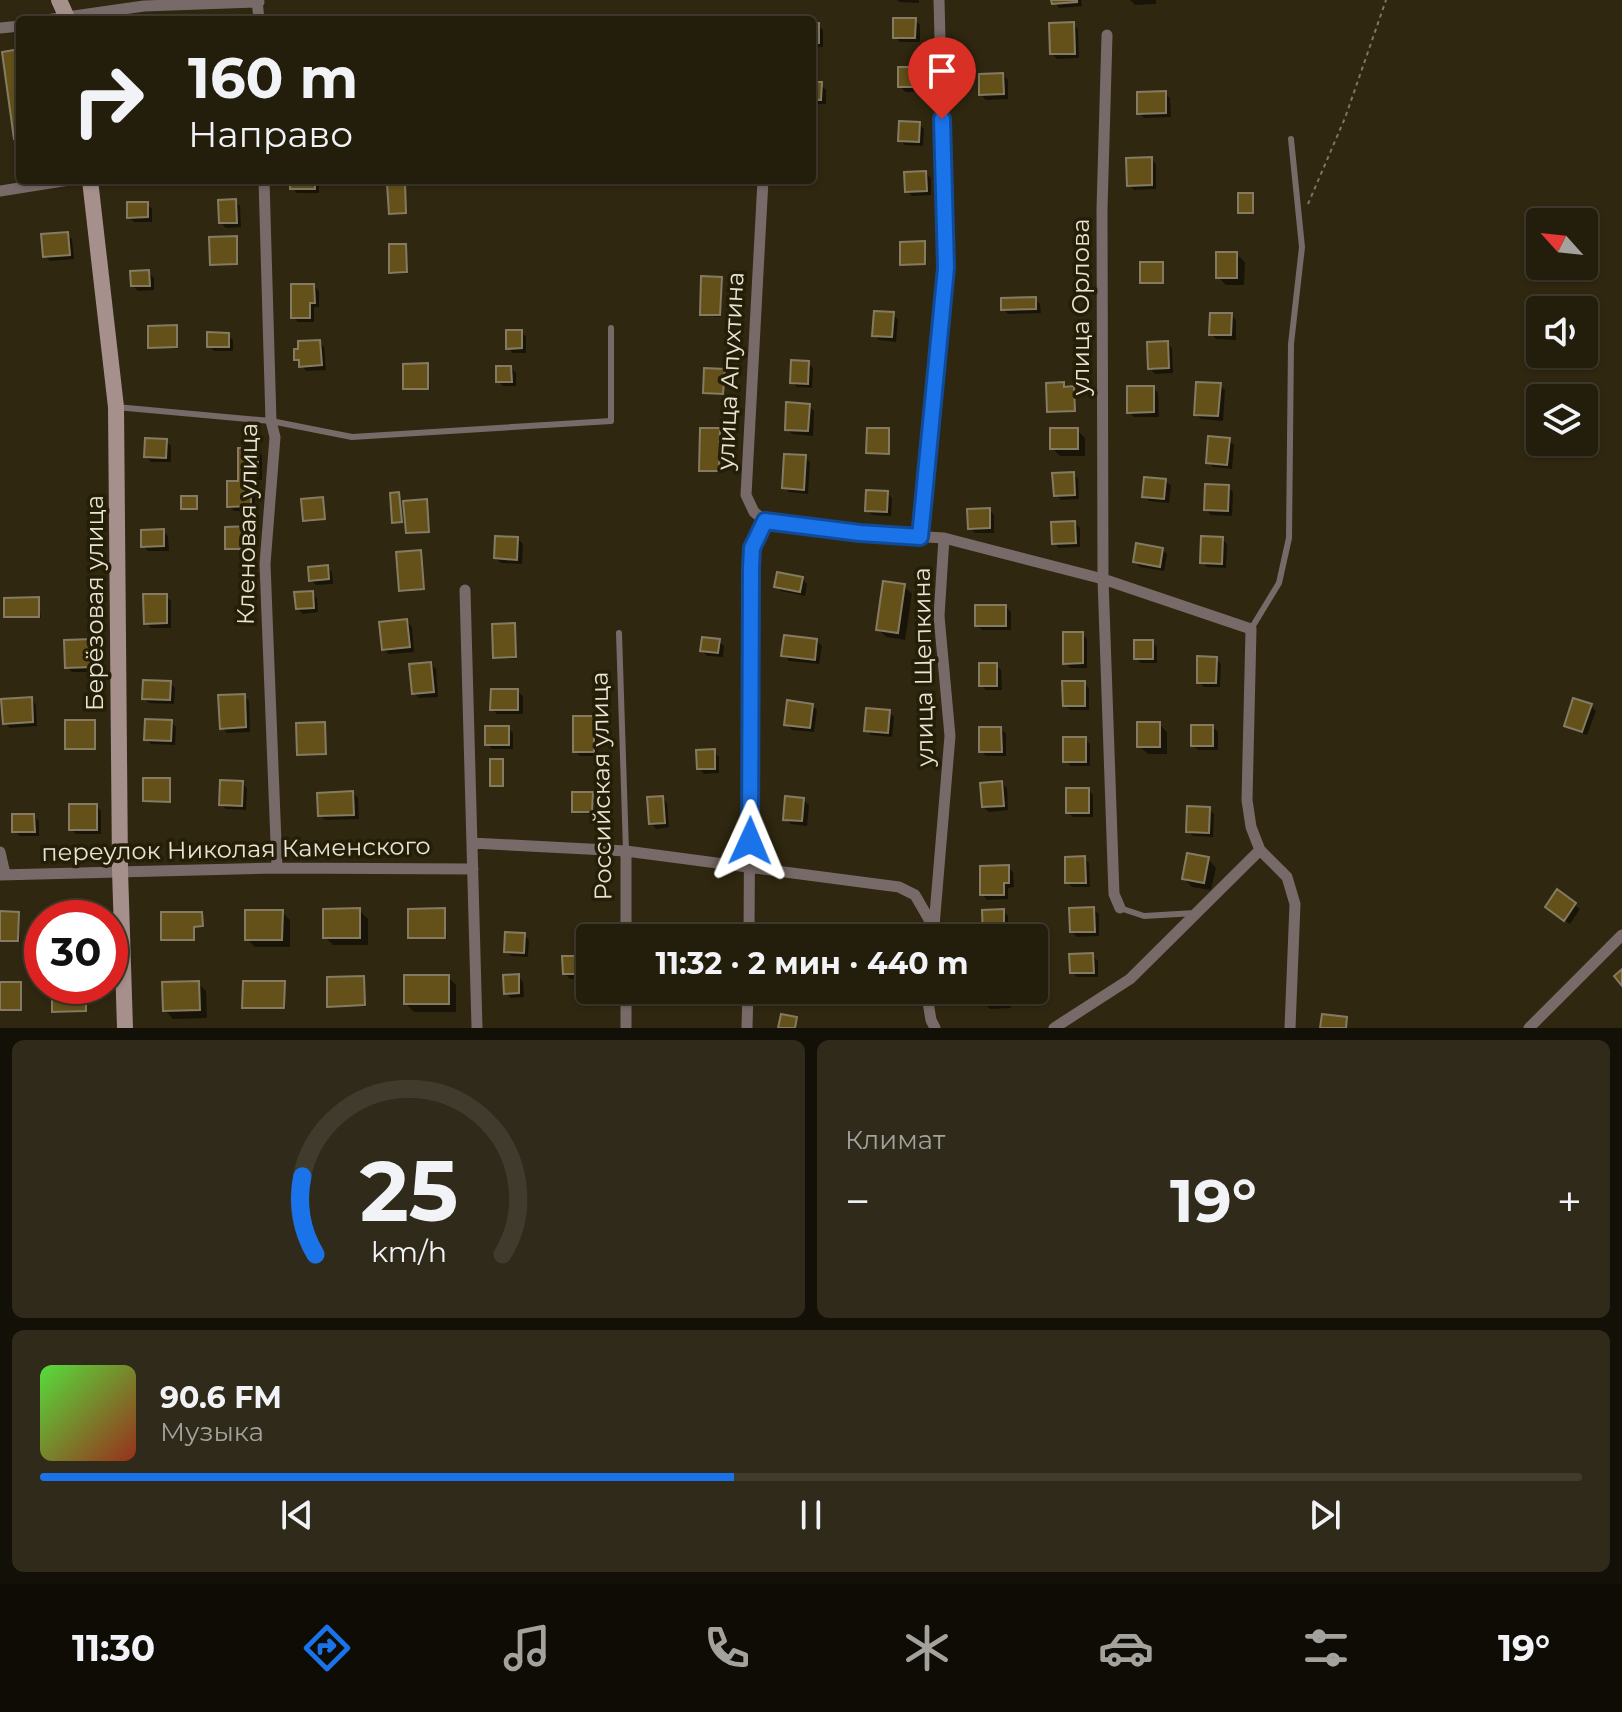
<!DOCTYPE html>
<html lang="ru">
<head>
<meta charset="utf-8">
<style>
  :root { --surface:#231d0c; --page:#2f2a1a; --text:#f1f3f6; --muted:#a3a29d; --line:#403b2d; --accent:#1a73e8 }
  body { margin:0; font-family:Montserrat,sans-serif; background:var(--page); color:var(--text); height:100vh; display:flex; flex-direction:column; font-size:30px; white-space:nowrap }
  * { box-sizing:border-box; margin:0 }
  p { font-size:26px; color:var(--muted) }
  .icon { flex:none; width:44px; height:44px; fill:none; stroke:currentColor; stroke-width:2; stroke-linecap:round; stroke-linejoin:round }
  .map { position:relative; height:1028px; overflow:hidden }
  .drawer { display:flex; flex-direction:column; gap:12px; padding:12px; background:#131007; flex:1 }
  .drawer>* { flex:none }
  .guide { position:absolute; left:16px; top:16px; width:800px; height:168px; border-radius:8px; box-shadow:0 2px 6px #0004,0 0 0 2px var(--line); background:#231d0c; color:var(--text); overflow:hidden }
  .needle { width:52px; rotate:297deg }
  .tools { position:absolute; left:1526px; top:208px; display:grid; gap:16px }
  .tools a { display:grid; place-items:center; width:72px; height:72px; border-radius:8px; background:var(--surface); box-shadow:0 2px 6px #0004,0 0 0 2px var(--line); font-size:40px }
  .speed { position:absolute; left:24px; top:900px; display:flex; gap:16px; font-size:40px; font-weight:700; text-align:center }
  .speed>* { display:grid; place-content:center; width:104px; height:104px; border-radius:50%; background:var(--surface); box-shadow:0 2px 6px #0004,0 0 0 2px var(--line); line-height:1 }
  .speed .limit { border:12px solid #d22; background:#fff; color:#111 }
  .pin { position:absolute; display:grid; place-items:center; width:68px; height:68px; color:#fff; margin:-82px -34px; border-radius:50% 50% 50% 0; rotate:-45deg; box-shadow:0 0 8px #0007 }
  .pin .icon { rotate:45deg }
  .me { position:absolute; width:88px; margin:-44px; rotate:1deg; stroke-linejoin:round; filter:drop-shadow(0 0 6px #0008) }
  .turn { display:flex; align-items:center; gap:28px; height:168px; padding:0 40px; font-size:36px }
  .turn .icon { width:104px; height:104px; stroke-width:2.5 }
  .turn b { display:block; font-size:56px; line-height:68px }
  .big { font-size:60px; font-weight:700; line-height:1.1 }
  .drawer .widget { flex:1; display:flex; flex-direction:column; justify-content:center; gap:12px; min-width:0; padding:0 28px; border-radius:12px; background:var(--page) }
  .drawer .dial { align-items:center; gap:0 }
  .dial svg { height:208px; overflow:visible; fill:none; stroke:var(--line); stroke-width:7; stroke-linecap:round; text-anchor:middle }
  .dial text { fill:var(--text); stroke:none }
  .song { display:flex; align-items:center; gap:24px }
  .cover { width:96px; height:96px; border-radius:12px; background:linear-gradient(135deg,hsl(110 70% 55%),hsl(10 70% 35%)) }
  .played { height:8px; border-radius:4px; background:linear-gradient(90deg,var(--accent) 45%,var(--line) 45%) }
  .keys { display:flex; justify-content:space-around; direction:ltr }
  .heat { display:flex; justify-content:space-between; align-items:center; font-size:44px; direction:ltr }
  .drawer .tiles { flex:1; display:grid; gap:12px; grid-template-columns:1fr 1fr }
  .widget:last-child { grid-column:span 2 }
  .trip { position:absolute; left:576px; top:924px; width:472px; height:80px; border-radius:8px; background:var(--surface); box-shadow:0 2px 6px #0004,0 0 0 2px var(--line); font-weight:700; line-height:80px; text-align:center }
  .tabs { display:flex; height:128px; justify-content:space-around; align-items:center; background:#0e0c05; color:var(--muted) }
  .tabs .icon { width:56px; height:56px }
  .tabs .on { color:var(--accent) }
  .tabs b { font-size:36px; color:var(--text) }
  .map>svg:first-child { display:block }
</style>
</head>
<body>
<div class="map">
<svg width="1622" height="1028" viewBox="0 0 1622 1028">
  <rect width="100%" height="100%" fill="#2f2710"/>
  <path fill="#0007" d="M897,0H919V3L899,2Z
    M1053,0H1081L1082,6L1059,8Z
    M1130,0H1156V4L1135,5Z
    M915,20L920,25V42H900L895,37Z
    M1073,24L1078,29L1079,58L1057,59L1052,54Z
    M812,25H818L823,30V47H812Z
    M917,69L922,74V92H906L900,87Z
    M1003,75L1008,80V99L986,100L981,95Z
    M812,76L826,90V104H815V112H812Z
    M1165,93L1170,98L1171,117L1144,118L1139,113Z
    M919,124L924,129L923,146L905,145L900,140Z
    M1151,159L1156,164V189L1134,190L1129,185Z
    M926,173L931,178V195L912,196L907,191Z
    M124,180H149V185L129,186Z
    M292,180H319V193H297L292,188Z
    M404,185L407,214L393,215L391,213Z
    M1253,195L1254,214H1242L1240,212Z
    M235,201L240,206L241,227L226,228L221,223Z
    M147,204L152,209V222H134L129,217Z
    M67,234L72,239L74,259L50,261L45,256Z
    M236,238L238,265L214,266L212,264Z
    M924,243L927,265L902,264Z
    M406,246L408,274H393L391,272Z
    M1236,254L1245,262L1244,285H1226L1218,277Z
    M1162,264L1164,284H1144L1142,282Z
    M149,273L154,278V290L138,291L133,286Z
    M721,279V317L704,316L702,314Z
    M314,286L319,291V307H314V322H298L293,317Z
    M1035,299L1040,304L1041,313L1008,314L1003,309Z
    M893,314L898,320L896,342L879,340L874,335Z
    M1231,315L1236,320V340L1216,339L1211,334Z
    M176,327L178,349L150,347Z
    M521,332L526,337V353H513L508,348Z
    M228,335L233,340V351H214L209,346Z
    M319,342L324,347L326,370L306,371L296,359Z
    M1167,343L1172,348L1173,373L1155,374L1150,368Z
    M808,363L813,368L812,388L797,387L792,382Z
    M427,365L430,390H407L405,388Z
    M511,368L516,373V386H503L498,381Z
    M724,371V395L707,394L705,392Z
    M1063,384L1065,389L1075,390L1076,412L1051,413L1049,411Z
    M1220,385L1225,390L1223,421L1201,419L1196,414Z
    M1153,388L1158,393L1159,417H1134L1129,412Z
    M809,406L814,411L813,436L792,434L787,429Z
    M720,430V472H703L701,470Z
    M888,430L890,455L870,454L868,452Z
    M1077,430L1085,438V456H1060L1052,448Z
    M1229,440L1234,445L1232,469L1213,467L1208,462Z
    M166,441L171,446V462H151L146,457Z
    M257,450L262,455V480H255V511H234L229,506Z
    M805,457L810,462L808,494L789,492L784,487Z
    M1073,474L1078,479L1079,499L1061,500L1056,495Z
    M1166,481L1171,486L1169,503L1149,501L1144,496Z
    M1228,487L1233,492L1232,516L1211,515L1206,510Z
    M887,493L892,498L891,516L872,515L867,510Z
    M402,497L404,503H428L430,533H408L407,526H404Z
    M322,499L326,520L307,522L305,520Z
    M989,510L994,515V533H975L970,528Z
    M1075,523L1080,528V547L1059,548L1054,543Z
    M249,528L251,550H229L227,549Z
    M163,531L168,536L169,551H148L143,546Z
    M518,539L523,544L522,564L501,563L496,558Z
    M1222,539L1227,544L1226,568L1207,567L1202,562Z
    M1162,549L1167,554L1164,571L1140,567L1135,562Z
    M420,552L425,590L403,592L401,590Z
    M327,567L332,572L333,584L316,585L311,580Z
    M802,579L807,584L805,596L781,591L776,586Z
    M904,586L912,594L905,640L886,637L878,629Z
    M312,593L317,598L318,612L303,614L298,609Z
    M166,596L171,601V628H151L146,623Z
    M38,599L41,618L6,616Z
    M1006,607L1011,612V630H982L977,625Z
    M407,621L412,627L414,652L389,654L383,649Z
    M514,625L517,659H497L495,657Z
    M1082,634L1087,639V668H1070L1065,663Z
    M92,641L97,646V672H72L67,667Z
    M719,641L724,646L723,657L707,656L702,651Z
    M817,641L822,646L819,664L789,661L784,655Z
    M1152,642L1157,647V663H1141L1136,658Z
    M1216,659L1221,664L1220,687H1204L1199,682Z
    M431,664L436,669L438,697L419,698L414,693Z
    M996,665L1001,670L1002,690H986L981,685Z
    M170,683L175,688L174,704L149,703L144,698Z
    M1084,683L1089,688V710H1070L1065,705Z
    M517,691L523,696V714H497L492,709Z
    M244,696L249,701L250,732L227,733L222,728Z
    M31,699L36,705L37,726L10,728L5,723Z
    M812,705L817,710L814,732L792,730L787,725Z
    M1591,706L1596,711L1587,735L1572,730L1567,725Z
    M889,712L894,717L892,737L871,735L866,730Z
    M593,718L598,723V756H580L575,751Z
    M94,722L96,750L67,748Z
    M171,722L176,727L175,745L151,744L146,739Z
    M324,724L327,755L301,756L299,754Z
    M1159,724L1167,732V754H1148L1139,746Z
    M1213,727L1218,732V750H1198L1193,745Z
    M508,728L513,733V749H492L487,744Z
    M1001,729L1006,734V756H986L981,751Z
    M1085,739L1090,744V766H1071L1066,761Z
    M714,752L719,757V773L704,774L699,768Z
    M502,761L504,787H494L492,785Z
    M169,780L171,803L145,801Z
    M242,783L247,788L246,810L226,809L221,804Z
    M1002,783L1007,788L1008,810L989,812L983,807Z
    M1088,790L1093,795V817H1073L1068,812Z
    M353,793L358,798L359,819L325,820L320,815Z
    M592,794L594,814L576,813L574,811Z
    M662,798L667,803L669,827L656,829L651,823Z
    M803,800L809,805L807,826L791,824L785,819Z
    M96,806L101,811V834H76L71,829Z
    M1209,809L1214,814L1213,837L1193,836L1188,831Z
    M34,816L39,821V836H20L14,831Z
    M1084,858L1089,863L1090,887H1072L1067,882Z
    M1208,859L1216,868L1211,890L1192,887L1184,879Z
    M1008,867L1013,872L1014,887L1008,888V899L987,900L982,894Z
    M1557,892L1580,909L1570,924L1552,912Z
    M1093,909L1099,914V936L1077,937L1072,932Z
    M359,910L368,919V945H333L325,937Z
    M444,910L447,939L410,937Z
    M1003,911L1008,916V938H985Z
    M282,912L290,920V947H255L247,939Z
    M0,913L20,916V942H0Z
    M202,914L204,928H195V941L163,940Z
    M524,935L529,940L528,957L511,956L506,951Z
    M1093,956L1098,961V977H1077L1072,972Z
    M582,958L587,963L588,978L570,979L565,974Z
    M518,976L523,982L524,997L511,998L506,993Z
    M448,977L456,985V1012H414L406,1004Z
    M363,978L366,1007L329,1006Z
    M198,983L206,991L207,1018L173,1019L165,1010Z
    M284,983L286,1009L244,1007Z
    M0,984L22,986V1011H0Z
    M54,986H94V1002H87V1012L56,1013Z
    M985,990H1011V1008L990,1009L985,1004Z"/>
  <path fill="#635119" stroke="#857b62" stroke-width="2" d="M1051,0H1077V2L1052,4Z
    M893,18H916L915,38H893Z
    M1074,22L1075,54H1050L1049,23Z
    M812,23H819V43H812Z
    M20,49V138L14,139L2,52Z
    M898,67H918V87H898Z
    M1003,73L1004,94L979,95V74Z
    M812,74H814V82H822L821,100H812Z
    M1166,91V113L1137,114V92Z
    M899,121L920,122L919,142L898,141Z
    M1152,157V185L1127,186L1126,158Z
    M926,171L927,191L905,192L904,172Z
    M290,180H315V189H290Z
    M405,183L406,213L389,214L387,184Z
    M1238,193H1253V213H1238Z
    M236,199L237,223H219L218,200Z
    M127,202H148V217L127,218Z
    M68,232L70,255L43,257L41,234Z
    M237,236V264L210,265L209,237Z
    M925,241V264L900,265V242Z
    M389,244H406L407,272L389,273Z
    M1216,252H1237V278H1216Z
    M1140,262H1163V283H1140Z
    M149,270L150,286H131L130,271Z
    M701,276L722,277L720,315H700Z
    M291,284H314L315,303H310V318H291Z
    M1036,297V309L1001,310V298Z
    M874,311L894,312L892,337L872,336Z
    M1210,313H1232L1231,335H1209Z
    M177,325V347L148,348V326Z
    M506,330H522V348L506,349Z
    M207,332L229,333V347H207Z
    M320,340L322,365L299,367V360H294V349H298V341Z
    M1168,341L1169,368L1148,369L1147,342Z
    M791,360L809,361L808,384L790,383Z
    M428,363V389H403V364Z
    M496,366H511L512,382H496Z
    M704,368L725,369L723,394L703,393Z
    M1064,382V387L1074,386L1075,411L1047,412L1046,383Z
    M1196,382L1221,383L1218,416L1194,415Z
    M1127,386H1154V412L1127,413Z
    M786,402L810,404L808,431L785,430Z
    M700,428H720L719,471H699Z
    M867,428H889V454L866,453Z
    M1050,428H1078V449H1050Z
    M1208,436L1230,438L1227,465L1206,463Z
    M145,438L167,439L166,458L144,457Z
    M238,448H258V476H251V506L227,507V481H238Z
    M784,454L806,455L804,490L782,488Z
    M1074,472L1075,495L1054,496L1052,473Z
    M1144,477L1166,479L1164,499L1142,497Z
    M1205,484L1229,485L1228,511L1204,510Z
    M866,490L888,491L887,512L865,511Z
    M399,492L402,522L392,523L390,493Z
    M181,496H197V509H181Z
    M323,497L325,519L303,521L301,499Z
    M427,499L429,532L406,533L403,501Z
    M990,508V528L968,529L967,509Z
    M1075,521L1076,543L1052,544L1051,522Z
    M250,526V549H225V527Z
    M164,529V546L141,547V530Z
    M495,536L518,537L517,560L494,558Z
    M1201,536L1223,537L1222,564L1200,563Z
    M1136,543L1163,548L1160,567L1133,562Z
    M421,550L424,589L399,591L396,552Z
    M328,565L329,579L309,581L308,567Z
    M777,572L803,577L800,592L774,587Z
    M883,581L905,584L898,633L876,630Z
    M313,591L314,608L296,609L294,592Z
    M143,594H167V623L144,624Z
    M39,597V617H4V598Z
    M975,605H1006V626H975Z
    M407,619L410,647L382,650L379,622Z
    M515,623L516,657L493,658L492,624Z
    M1063,632H1083V663L1063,664Z
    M784,635L817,639L815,660L781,656Z
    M702,637L720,639L718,653L700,651Z
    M93,639V667L65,668L64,640Z
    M1134,640H1153V659H1134Z
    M1197,656L1217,657L1216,683H1197Z
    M431,662L434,692L412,694L409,664Z
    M979,663H997V686H979Z
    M143,680L171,681L170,700L142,699Z
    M1062,681H1085V706H1063Z
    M491,689H518V710H490Z
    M245,694L246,727L220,729L218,695Z
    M32,697L33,722L3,724L1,699Z
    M1573,698L1592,704L1582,732L1564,726Z
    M787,700L813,704L810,728L784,725Z
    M866,708L890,710L888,733L864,731Z
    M573,716H594V752H573Z
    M145,719L172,720L171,741L144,740Z
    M65,720H95V749H65Z
    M325,722L326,754L297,755L296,723Z
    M1137,722H1160V747H1137Z
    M1191,725H1213V746H1191Z
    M485,726H509V745H485Z
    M979,727H1001L1002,752H979Z
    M1063,737H1086V762H1063Z
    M715,749V769H697L696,750Z
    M490,759H503V786H490Z
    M143,778H170V802L143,801Z
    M220,780L243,781L242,806L219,805Z
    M1002,781L1004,806L982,807L980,783Z
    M1066,788H1089V813H1066Z
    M353,791L354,815L318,816L317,793Z
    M572,792H593L592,812H572Z
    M663,796L665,823L649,824L647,797Z
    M785,796L804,798L802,821L783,820Z
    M69,804H97V830H69Z
    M1187,806L1210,807L1209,833L1186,832Z
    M12,814H34L35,832H12Z
    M1187,853L1209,857L1204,883L1182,879Z
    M1085,856L1086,883H1065V857Z
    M1009,865V883H1004V895H980V866Z
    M1557,889L1576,903L1564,921L1545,907Z
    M1094,907L1095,932H1070L1069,908Z
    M360,908V938H323V909Z
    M445,908V938H408V909Z
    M1004,909V938H983L982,910Z
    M245,910H283L282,940H245Z
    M0,911L19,912L18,941H0Z
    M91,911V918H49V913Z
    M161,912H202L203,926L194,927V940H161Z
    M505,932L525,933L524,953L504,952Z
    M1093,953L1094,973H1070L1069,954Z
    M562,956H583L584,974H563Z
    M1622,969V986L1614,976Z
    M519,974V993L504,994L503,975Z
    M404,975H449V1004H404Z
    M364,976L365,1005L327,1007V977Z
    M199,981L200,1010L163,1011L162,982Z
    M243,981H285L284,1008H242Z
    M0,982H21V1010H0Z
    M52,986H93V1000H86V1011L52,1012Z
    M983,990H1007V1004L983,1005Z
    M781,1014L797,1017L795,1028H778Z
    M1322,1014L1347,1017L1346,1028H1320Z"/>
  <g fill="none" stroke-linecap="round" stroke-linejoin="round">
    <path stroke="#7d7663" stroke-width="2" stroke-dasharray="4 4" stroke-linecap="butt" d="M1308,204L1345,118L1386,0"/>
    <path stroke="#786a68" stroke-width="6" d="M116,407L271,421L352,437L611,421V328
      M1251,629L1279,583L1289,538L1291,344L1302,247L1291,139
      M619,633L626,851
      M1120,908L1144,916L1195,913"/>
    <path stroke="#786a68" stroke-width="11" d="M257,0L259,20
      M46,20L144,6L259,2
      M0,28L20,26
      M1107,35L1102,209L1103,579L1114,894L1120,908
      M264,180L271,421L275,437L265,564L277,868
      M763,180L746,495L754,512L765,521
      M0,191L69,180
      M765,521L860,533L944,538L1103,579L1251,629L1247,800L1251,827L1260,850L1287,877L1295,904L1290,1028
      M920,537L946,268L939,0
      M465,590L477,1028
      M472,843L626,851L899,887L915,895L934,928
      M626,851V938
      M0,852L5,874
      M0,875L277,868L473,869
      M749,938L751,568L752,548L765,521
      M933,938L950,736L939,616L944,538
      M626,990V1028
      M926,990L931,1020L935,1028
      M747,1028L748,990
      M1054,1028L1130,979L1260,850
      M1529,1028L1622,935"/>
    <path stroke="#a5908c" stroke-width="16" d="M59,0L68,20
      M90,180L116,407L120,870L125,1028"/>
  </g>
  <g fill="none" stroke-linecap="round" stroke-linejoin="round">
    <defs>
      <path id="route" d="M750,841L751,568L752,548L765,521L860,533L920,537L946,268L942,119"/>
    </defs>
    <use href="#route" stroke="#114b97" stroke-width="20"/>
    <use href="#route" stroke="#1a73e8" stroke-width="14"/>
  </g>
  <g text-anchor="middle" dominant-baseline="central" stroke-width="7" stroke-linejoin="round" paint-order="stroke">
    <g font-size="24" fill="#e8e3d5" stroke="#251e07">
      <text transform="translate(1080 307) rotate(-90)">улица Орлова</text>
      <text transform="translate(730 371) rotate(-87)">улица Апухтина</text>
      <text transform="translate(247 524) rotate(-89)">Кленовая улица</text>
      <text transform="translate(94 603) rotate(-90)">Берёзовая улица</text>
      <text transform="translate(923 667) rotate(-91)">улица Щепкина</text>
      <text transform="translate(601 786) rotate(-91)">Российская улица</text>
      <text transform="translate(236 849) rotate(-1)">переулок Николая Каменского</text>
    </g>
  </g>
</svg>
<div class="tools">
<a><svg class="needle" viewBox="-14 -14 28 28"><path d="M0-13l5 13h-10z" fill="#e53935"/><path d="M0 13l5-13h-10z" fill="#a3a29d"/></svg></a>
<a><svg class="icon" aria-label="sound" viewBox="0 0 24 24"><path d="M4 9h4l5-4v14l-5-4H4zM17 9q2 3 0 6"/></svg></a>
<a><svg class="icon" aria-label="layers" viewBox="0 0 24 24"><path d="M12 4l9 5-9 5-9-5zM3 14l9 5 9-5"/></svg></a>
</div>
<div class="speed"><div class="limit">30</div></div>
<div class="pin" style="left:942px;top:119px;background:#d93025"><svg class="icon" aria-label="arrive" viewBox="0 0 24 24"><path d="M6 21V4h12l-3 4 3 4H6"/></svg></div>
<svg class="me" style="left:750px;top:841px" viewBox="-20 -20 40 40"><path d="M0-17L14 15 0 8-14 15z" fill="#1a73e8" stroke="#fff" stroke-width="4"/></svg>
<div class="trip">11:32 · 2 мин · 440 m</div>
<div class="guide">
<div class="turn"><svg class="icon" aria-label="right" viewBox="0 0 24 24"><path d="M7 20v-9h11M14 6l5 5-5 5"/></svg><div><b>160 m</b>Направо</div></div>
</div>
</div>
<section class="drawer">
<div class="tiles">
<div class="widget dial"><svg viewBox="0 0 100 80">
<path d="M14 69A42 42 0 1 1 86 69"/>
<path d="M14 69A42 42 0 0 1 9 39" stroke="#1a73e8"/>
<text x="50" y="56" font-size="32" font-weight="700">25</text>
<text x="50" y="72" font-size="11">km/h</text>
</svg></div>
<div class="widget"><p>Климат</p>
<div class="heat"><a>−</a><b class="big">19°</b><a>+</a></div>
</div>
<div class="widget">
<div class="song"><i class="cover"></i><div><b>90.6 FM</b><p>Музыка</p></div></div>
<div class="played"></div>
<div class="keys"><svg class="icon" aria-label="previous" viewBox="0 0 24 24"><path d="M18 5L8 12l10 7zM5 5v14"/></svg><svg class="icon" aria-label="pause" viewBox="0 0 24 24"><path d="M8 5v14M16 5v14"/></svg><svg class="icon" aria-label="next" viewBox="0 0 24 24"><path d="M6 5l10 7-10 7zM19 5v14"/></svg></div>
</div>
</div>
</section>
<nav class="tabs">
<b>11:30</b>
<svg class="icon on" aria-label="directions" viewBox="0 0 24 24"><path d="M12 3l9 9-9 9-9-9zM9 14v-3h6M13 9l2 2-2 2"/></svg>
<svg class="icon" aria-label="music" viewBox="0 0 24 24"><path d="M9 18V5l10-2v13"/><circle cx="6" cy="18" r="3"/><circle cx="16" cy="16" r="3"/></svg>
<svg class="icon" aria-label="phone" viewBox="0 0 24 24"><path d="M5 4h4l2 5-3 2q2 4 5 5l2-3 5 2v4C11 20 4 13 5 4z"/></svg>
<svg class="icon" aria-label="climate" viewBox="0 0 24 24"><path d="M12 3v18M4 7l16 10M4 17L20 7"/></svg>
<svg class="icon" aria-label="car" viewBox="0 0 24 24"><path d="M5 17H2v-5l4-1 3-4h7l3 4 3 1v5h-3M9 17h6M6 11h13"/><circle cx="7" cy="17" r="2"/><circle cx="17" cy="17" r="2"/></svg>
<svg class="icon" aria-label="filters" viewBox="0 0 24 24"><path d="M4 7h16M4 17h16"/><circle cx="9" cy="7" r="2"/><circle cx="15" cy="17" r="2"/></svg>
<b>19°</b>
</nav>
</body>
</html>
